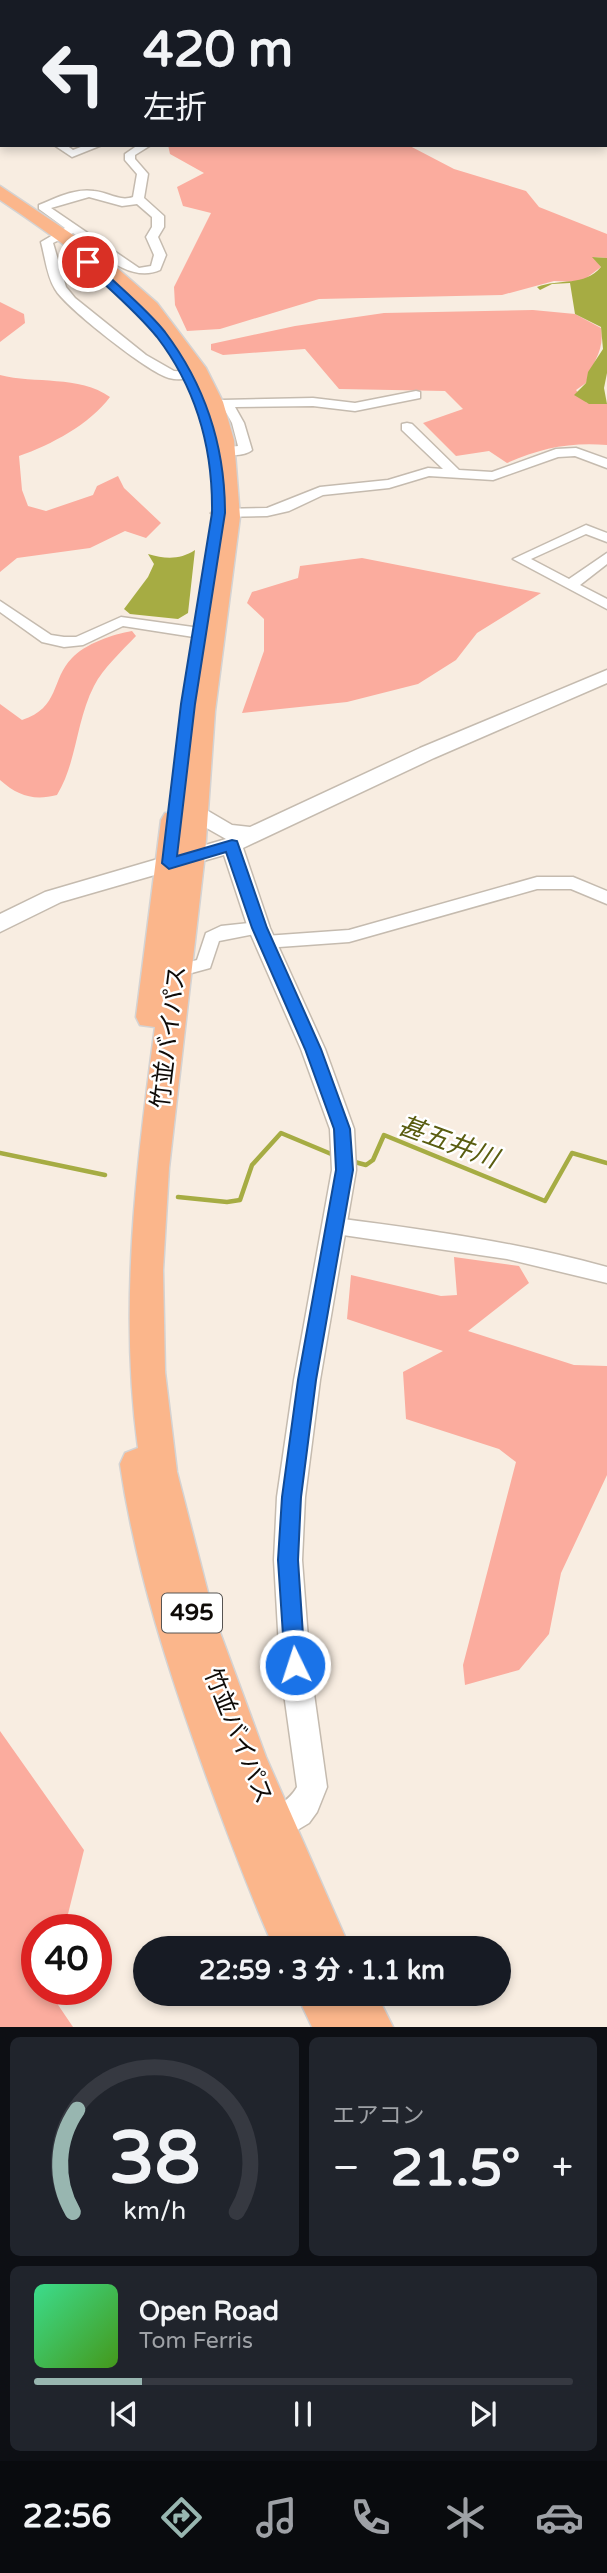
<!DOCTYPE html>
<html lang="ja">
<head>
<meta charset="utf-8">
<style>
  :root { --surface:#171b24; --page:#20242c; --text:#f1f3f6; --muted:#9ea1a6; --line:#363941; --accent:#98b6b0 }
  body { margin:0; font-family:"Varela Round","Noto Sans JP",sans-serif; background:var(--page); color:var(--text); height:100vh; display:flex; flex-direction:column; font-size:26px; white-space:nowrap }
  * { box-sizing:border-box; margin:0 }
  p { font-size:23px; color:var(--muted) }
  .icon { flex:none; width:38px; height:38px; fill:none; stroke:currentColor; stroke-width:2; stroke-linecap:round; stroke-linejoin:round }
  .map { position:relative; height:2027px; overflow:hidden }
  .details { display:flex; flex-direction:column; gap:10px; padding:10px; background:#0d0f14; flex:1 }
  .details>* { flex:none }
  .banner { position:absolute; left:0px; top:0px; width:607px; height:147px; box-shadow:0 4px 10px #0003; background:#171b24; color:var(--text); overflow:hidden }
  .speed { position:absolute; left:21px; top:1914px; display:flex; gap:14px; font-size:35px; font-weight:700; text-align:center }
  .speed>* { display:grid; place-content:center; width:91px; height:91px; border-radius:50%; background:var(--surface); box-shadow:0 4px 10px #0003; line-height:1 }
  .speed .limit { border:10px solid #d22; background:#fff; color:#111 }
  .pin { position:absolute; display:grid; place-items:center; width:60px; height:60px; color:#fff; margin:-30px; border:4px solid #fff; border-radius:50%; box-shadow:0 2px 7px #0007 }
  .me { position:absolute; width:77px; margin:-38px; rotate:356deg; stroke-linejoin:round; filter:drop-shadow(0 0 5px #0008) }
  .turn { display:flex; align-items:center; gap:24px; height:147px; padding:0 28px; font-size:32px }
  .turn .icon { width:91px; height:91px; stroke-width:2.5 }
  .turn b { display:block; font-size:49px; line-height:60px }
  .big { font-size:52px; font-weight:700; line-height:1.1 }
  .details .tile { flex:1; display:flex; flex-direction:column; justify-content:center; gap:10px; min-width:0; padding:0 24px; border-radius:10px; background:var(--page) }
  .details .dial { align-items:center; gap:0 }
  .dial svg { height:182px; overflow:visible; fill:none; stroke:var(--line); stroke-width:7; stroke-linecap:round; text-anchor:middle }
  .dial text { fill:var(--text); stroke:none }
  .song { display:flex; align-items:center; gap:21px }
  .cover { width:84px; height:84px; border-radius:10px; background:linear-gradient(135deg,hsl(150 70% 55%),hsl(100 70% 35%)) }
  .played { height:7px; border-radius:4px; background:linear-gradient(90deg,var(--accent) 20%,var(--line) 20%) }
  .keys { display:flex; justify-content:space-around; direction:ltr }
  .heat { display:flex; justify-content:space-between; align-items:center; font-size:38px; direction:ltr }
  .details .tiles { flex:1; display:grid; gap:10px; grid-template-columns:1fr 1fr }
  .tile:last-child { grid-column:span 2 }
  .trip { position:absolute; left:133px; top:1936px; width:378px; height:70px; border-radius:35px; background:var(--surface); box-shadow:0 4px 10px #0003; font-weight:700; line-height:70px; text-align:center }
  .tab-bar { display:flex; height:112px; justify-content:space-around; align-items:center; background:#090b0e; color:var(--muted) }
  .tab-bar .icon { width:49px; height:49px }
  .tab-bar .on { color:var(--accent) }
  .tab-bar b { font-size:32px; color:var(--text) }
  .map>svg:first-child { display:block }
</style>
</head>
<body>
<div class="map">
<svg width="607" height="2027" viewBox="0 0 607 2027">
  <rect width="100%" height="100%" fill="#f8ede1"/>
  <path fill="#fbac9e" d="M168,145H408L454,169L526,191L539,207L607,234V258L593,257L601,267L581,282L554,281L502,295L319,299L220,329L187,331L175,305L174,287L211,213L183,206L177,187L204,173L170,154Z
    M0,302L24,314L25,323L0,342Z
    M533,310L575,314L601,328C605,351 592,362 586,383L576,390L587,403L607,404V445C570,442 541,448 507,463L489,451L456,456L423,423L463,409L445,391L339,389L305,349L223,355L211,350V344L295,326L384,313Z
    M0,375C35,384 79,375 110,397C90,424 51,445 19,456L22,490L28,506L46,511L93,495L97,486L118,476L124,488L161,523L146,538L125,531L90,548L17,558L0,572Z
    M362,558L541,593L477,633L456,660L418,684L347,702L242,713L264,651V619L247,603L252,592L298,578L300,566Z
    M132,631L136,636C122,651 103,668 94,686C76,721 77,762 57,795C34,801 18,796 0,780V704L22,720C60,708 51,679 72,658C85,644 113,634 132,631Z
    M454,1257L519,1266L529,1283L468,1331L574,1365L607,1366V1475L561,1573L549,1634L519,1670L465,1685L463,1665L516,1462L499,1449L406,1419L403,1372L443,1351L347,1319L351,1275L441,1296L457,1295Z
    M0,1731L84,1850L64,1930H37V1990H48L73,2027H0Z"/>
  <path fill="#a6ac43" d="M592,257L607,258V373L604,388L607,404H589L574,395L586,383L588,372L603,349L601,327L575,314L570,283L552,284L540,290L537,287C560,278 584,287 601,267Z
    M195,550L188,613L178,619L130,614L124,609L148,577L154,564L148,554C165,559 180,560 195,550Z"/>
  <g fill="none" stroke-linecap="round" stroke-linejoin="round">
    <path stroke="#a6ac43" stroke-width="2.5" d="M195,2L199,0"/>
    <path stroke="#a6ac43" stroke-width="4.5" d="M0,1153L105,1175
      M351,1161L366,1165L373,1160L384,1135L545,1201L572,1153L607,1163
      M178,1197L227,1202L240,1200L252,1165L281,1133L336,1156"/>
    <path fill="#a6ac43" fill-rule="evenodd" d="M283,0H299L282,2Z
      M2,118V128L0,129V119Z"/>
    <defs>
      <path id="minor" d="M606,121H607V128H606Z
        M54,145H66L73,150L86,145H102L72,157Z
        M138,145H151L135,155V159L148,174L144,198L164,216V227L158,237L166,255L160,270C129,284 97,250 73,233L53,243L66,287L75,298L146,355L174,371L192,372L194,375C188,380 177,380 169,378C149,373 65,307 55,289C47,276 45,257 41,242L65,228L39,209V205C56,198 75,188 94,191C108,192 119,202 133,197L137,174L125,160V154ZM89,197L122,206L137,204L152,217V227L146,237L154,255L151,266L139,268L51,208Z
        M416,391L420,392V398L355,411L313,406L235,407L244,423L252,450C245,456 227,457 220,451L222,448L238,446L232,423L221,403L222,400L313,398L355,403Z
        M407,423L412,424L459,470L492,472L556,449L576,448L607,459V468L575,456L558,457L493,480L429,476L389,488L323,495L289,511L267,516L218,517L211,513L218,509L267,508L320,487L388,480L428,468L443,469L402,430V424Z
        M586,525L607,533V542L586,534L531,559L569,579L607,553V564L580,585L607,599V609L513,559Z
        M0,601L51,635L64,637H76L121,617L200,628L207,633L200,638L123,626L83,645L64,647L42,642L0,612Z
        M537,877H573L607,891V904L571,889H537L349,942L265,948L257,942L265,936L349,930Z
        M259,922L267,928L265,932L219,941L210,968L177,977L171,975L168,971L171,967L197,960L206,933L221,926Z
        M336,1218C427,1230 518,1242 607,1267V1283L507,1259L336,1234L329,1232L326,1226L329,1220Z"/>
      <path id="tertiary" d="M607,670V683L434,758L243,848L270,928L325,1049L354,1129L356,1170L320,1380L305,1497L302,1560L310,1665L327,1787L317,1812L309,1823L274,1844L263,1839L258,1828C266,1810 287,1805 297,1787L280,1665L274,1560L277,1497L294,1380L332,1170L330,1129L301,1049L248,928L224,855L61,902L0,932V914L45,892L226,839L189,818L186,813L189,808H203L232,825L250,827L420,748Z"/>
      <path id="primary" d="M298,0H315L296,2Z
        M0,134H2L0,145Z"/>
      <path id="trunk" d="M0,186L100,253L157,303L206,368L223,402L234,440L240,517L215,711L205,854L169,1168L163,1270L165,1372L177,1472L214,1616L266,1757L350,1948H274C249,1892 228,1835 207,1778C170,1675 136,1573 120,1464L125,1453L138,1448C119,1308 136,1166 155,1027L140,1025L136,1017L161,820L165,813H182C187,767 187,721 194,676C201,623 214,571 217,518C225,360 119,280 0,200Z
        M296,1993H376L393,2027H312Z"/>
    </defs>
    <use href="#minor" stroke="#c5bbaf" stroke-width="3"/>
    <use href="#tertiary" stroke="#c5bbaf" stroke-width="3"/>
    <use href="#primary" stroke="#d4d3d3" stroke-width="4"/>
    <use href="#trunk" stroke="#d4d3d3" stroke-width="3"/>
    <use href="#minor" fill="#fff" fill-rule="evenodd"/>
    <use href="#tertiary" fill="#fff" fill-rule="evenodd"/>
    <use href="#primary" fill="#fcc8a8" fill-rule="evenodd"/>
    <use href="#trunk" fill="#fbb68b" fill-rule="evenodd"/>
  </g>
  <path fill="#1a73e8" stroke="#114b97" stroke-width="2" d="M84,260H92C115,284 144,306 165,332C205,385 225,447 225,513L195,704L177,856L232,840L237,841L267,928L321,1049L350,1129L353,1170L316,1380L301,1497L298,1560L305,1665L302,1672L295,1675L288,1672L285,1665L278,1560L282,1497L298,1380L336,1170L334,1129L305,1049L252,928L226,852L169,869L162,863L181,704L212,513C213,449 196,388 157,337C136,311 108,288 84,265Z"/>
  <g text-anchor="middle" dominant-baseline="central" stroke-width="5" stroke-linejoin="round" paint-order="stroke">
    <rect fill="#fff" stroke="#575452" stroke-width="2" x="162" y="1593.5" width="60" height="39" rx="5"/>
    <g font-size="23" font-weight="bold" fill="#0f0b08">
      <text x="192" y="1613">495</text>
    </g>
    <g font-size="24" fill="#0f0b08" stroke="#fff">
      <text transform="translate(169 1037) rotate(-83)">竹並バイパス</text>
      <text transform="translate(238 1736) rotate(68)">竹並バイパス</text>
    </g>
    <g font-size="26" font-style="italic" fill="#595c0f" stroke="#fff">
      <text transform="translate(448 1142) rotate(20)">甚五井川</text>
    </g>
  </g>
</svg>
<div class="speed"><div class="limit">40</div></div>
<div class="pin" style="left:88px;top:262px;background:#d93025"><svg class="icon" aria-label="arrive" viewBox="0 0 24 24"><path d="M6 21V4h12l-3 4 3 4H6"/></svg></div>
<svg class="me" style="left:295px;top:1665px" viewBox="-20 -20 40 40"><circle r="17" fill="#1a73e8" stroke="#fff" stroke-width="3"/><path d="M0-11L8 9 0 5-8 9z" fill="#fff"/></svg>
<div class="trip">22:59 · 3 分 · 1.1 km</div>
<div class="banner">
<div class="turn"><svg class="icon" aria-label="left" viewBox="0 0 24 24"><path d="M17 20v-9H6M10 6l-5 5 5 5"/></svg><div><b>420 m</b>左折</div></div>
</div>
</div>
<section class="details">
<div class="tiles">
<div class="tile dial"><svg viewBox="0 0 100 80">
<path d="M14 69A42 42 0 1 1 86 69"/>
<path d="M14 69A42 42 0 0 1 16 24" stroke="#98b6b0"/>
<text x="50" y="56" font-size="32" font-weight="700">38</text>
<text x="50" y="72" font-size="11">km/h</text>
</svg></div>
<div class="tile"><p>エアコン</p>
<div class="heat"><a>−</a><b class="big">21.5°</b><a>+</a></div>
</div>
<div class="tile">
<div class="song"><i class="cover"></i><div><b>Open Road</b><p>Tom Ferris</p></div></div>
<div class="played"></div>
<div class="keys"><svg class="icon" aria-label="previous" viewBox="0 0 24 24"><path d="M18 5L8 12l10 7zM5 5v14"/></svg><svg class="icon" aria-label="pause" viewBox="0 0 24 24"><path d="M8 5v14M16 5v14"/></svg><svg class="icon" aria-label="next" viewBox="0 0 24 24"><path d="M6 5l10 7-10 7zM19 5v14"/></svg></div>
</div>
</div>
</section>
<nav class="tab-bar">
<b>22:56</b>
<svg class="icon on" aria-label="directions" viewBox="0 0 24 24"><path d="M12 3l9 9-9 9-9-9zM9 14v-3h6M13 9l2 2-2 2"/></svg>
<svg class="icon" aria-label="music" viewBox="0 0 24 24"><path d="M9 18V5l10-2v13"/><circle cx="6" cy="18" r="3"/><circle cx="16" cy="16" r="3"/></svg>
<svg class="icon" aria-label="phone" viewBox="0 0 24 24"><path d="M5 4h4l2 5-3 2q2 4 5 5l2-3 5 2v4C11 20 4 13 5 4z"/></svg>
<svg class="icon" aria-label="climate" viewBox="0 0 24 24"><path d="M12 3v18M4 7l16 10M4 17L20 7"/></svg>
<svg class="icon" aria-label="car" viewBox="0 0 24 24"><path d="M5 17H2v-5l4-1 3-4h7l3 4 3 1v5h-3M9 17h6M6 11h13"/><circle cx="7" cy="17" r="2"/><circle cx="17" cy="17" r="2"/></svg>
</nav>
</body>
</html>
